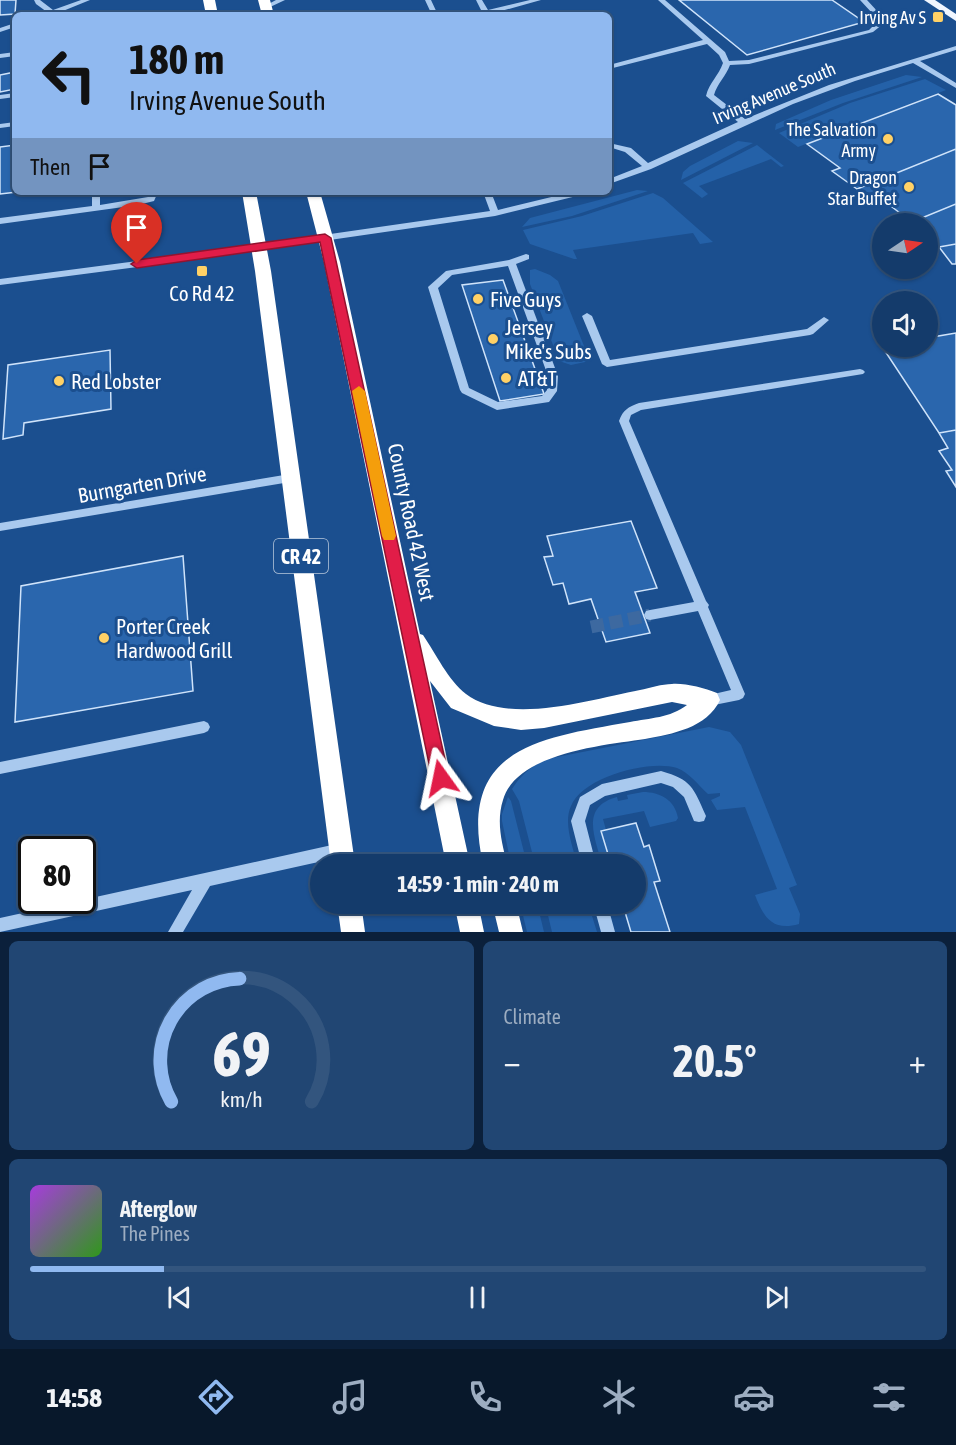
<!DOCTYPE html>
<html lang="en">
<head>
<meta charset="utf-8">
<style>
  :root { --surface:#143b6b; --page:#214673; --text:#f1f3f6; --muted:#9dadc1; --line:#33557e; --accent:#90b9f0 }
  body { margin:0; font-family:"Asap Condensed",sans-serif; background:var(--page); color:var(--text); height:100vh; display:flex; flex-direction:column; font-size:22px; white-space:nowrap }
  * { box-sizing:border-box; margin:0 }
  p { font-size:20px; color:var(--muted) }
  .icon { flex:none; width:33px; height:33px; fill:none; stroke:currentColor; stroke-width:2; stroke-linecap:round; stroke-linejoin:round }
  .map { position:relative; height:932px; overflow:hidden }
  .panel { display:flex; flex-direction:column; gap:9px; padding:9px; background:#0b203b; flex:1 }
  .panel>* { flex:none }
  .hud { position:absolute; left:12px; top:12px; width:600px; height:183px; border-radius:9px; box-shadow:0 2px 4px #0004,0 0 0 2px var(--line); background:#90b9f0; color:#111; overflow:hidden }
  .needle { width:39px; rotate:77deg }
  .tools { position:absolute; left:872px; top:213px; display:grid; gap:12px }
  .tools a { display:grid; place-items:center; width:66px; height:66px; border-radius:50%; background:var(--surface); box-shadow:0 2px 4px #0004,0 0 0 2px var(--line); font-size:30px }
  .speed { position:absolute; left:18px; top:836px; display:flex; gap:12px; font-size:30px; font-weight:700; text-align:center }
  .speed>* { display:grid; place-content:center; width:78px; height:78px; border-radius:50%; background:var(--surface); box-shadow:0 2px 4px #0004,0 0 0 2px var(--line); line-height:1 }
  .speed .limit { border:3px solid #111; border-radius:9px; background:#fff; color:#111 }
  .pin { position:absolute; display:grid; place-items:center; width:51px; height:51px; color:#fff; margin:-62px -26px; border-radius:50% 50% 50% 0; rotate:-45deg; box-shadow:0 0 6px #0007 }
  .pin .icon { rotate:45deg }
  .me { position:absolute; width:66px; margin:-33px; rotate:348deg; stroke-linejoin:round; filter:drop-shadow(0 0 4px #0008) }
  .turn { display:flex; align-items:center; gap:21px; height:126px; padding:0 18px; font-size:27px }
  .turn .icon { width:78px; height:78px; stroke-width:2.5 }
  .turn b { display:block; font-size:42px; line-height:51px }
  .then { display:flex; align-items:center; height:57px; padding:0 18px; background:#0003; gap:12px; font-size:22px }
  .big { font-size:45px; font-weight:700; line-height:1.1 }
  .panel .tile { flex:1; display:flex; flex-direction:column; justify-content:center; gap:9px; min-width:0; padding:0 21px; border-radius:9px; background:var(--page) }
  .panel .dial { align-items:center; gap:0 }
  .dial svg { height:156px; overflow:visible; fill:none; stroke:var(--line); stroke-width:7; stroke-linecap:round; text-anchor:middle }
  .dial text { fill:var(--text); stroke:none }
  .song { display:flex; align-items:center; gap:18px }
  .cover { width:72px; height:72px; border-radius:9px; background:linear-gradient(135deg,hsl(280 70% 55%),hsl(110 70% 35%)) }
  .played { height:6px; border-radius:3px; background:linear-gradient(90deg,var(--accent) 15%,var(--line) 15%) }
  .keys { display:flex; justify-content:space-around; direction:ltr }
  .heat { display:flex; justify-content:space-between; align-items:center; font-size:33px; direction:ltr }
  .panel .tiles { flex:1; display:grid; gap:9px; grid-template-columns:1fr 1fr }
  .tile:last-child { grid-column:span 2 }
  .trip { position:absolute; left:310px; top:854px; width:336px; height:60px; border-radius:30px; background:var(--surface); box-shadow:0 2px 4px #0004,0 0 0 2px var(--line); font-weight:700; line-height:60px; text-align:center }
  .tabs { display:flex; height:96px; justify-content:space-around; align-items:center; background:#08182b; color:var(--muted) }
  .tabs .icon { width:42px; height:42px }
  .tabs .active { color:var(--accent) }
  .tabs b { font-size:27px; color:var(--text) }
  .map>svg:first-child { display:block }
</style>
</head>
<body>
<div class="map">
<svg width="956" height="932" viewBox="0 0 956 932">
  <rect width="100%" height="100%" fill="#1b4f8f"/>
  <path fill="#2461a8" d="M906,75L922,77L843,103L775,130L776,124L831,100Z
    M925,79L946,90L798,147L779,133L850,103Z
    M738,141L753,143L681,180L683,172L690,166Z
    M757,145L784,166L781,167L771,159L699,186L708,194L702,198L683,183Z
    M637,190L648,191L572,216L522,227L530,218Z
    M653,193L663,198L713,242L700,244L693,233L573,250L577,259H574L530,244L523,230L582,216Z
    M535,269L550,275L558,281L590,361L571,365L559,361L530,284V270Z
    M709,727L730,732L741,745L797,885L789,888L800,914L799,924C772,932 763,916 755,895L777,889L745,807L717,810L711,800L720,796V793L708,794C699,786 689,772 677,768C650,759 582,777 571,806C563,823 573,847 577,864H535L519,801L512,789C521,775 531,766 547,759Z
    M643,792C660,792 675,800 678,818L676,821L650,827L644,811L603,819L606,830L601,831L611,864H602C595,837 580,807 617,797L618,801L628,799L627,795Z
    M508,797L511,801L527,864H511L502,821V814Z
    M520,903H537L544,932H527Z
    M545,903H588L597,932H552Z"/>
  <path fill="#2a66ad" stroke="#cfe3fa" stroke-width="1.5" d="M0,0H16L15,14L0,15Z
    M679,0H832L864,22L747,55Z
    M15,72V89L0,92V75Z
    M938,94L956,105V149L857,189L832,171L840,168L807,144Z
    M15,145V192H17L0,194V147Z
    M956,149V204L912,222L876,195L869,198L857,189Z
    M956,204V244L939,247L927,233V224L912,222Z
    M956,244V264H952L939,247Z
    M503,280L544,394L500,401L462,285Z
    M956,333V430L939,433L881,345L927,346V338Z
    M110,350L111,409L24,423L23,435L3,439L8,365Z
    M956,430V487L946,471L952,470L939,451L948,448L939,433Z
    M631,521L657,588L635,592L650,633L606,642L591,599L569,604L563,583L553,585L544,557L553,556L547,536Z
    M183,556L193,691L15,722L21,586Z
    M636,823L644,847L649,845L660,881L654,882L670,932H631L625,912L616,914L613,903H636V864H611L601,831Z"/>
  <g fill="none" stroke-linecap="round" stroke-linejoin="round">
    <path stroke="#3d69a0" stroke-width="13" stroke-dasharray="13 6" stroke-linecap="butt" d="M591,627L650,615"/>
    <path fill="#a9c9ee" fill-rule="evenodd" d="M34,0H40L53,10L81,0H90L58,13L60,15H42L47,12L36,4Z
      M276,0H285L268,8L263,7Z
      M425,0H431L438,15H432Z
      M476,0H482L488,10L530,0H541L487,15H477L482,12Z
      M658,0H665L725,52L729,61L749,60L869,30L876,23L873,14L860,0H867L878,12L883,24L873,32L749,64L730,65C726,76 717,84 714,95L745,119L829,85L956,46V50L920,61L956,83V88L913,63L855,81L793,104L651,169L609,184V179L642,166L625,152L609,147V143L631,148L648,163L738,122L706,96C709,83 719,75 723,63L719,55L707,44L609,69V65L703,40Z
      M15,23V27L0,32V28Z
      M15,52V56L0,58V54Z
      M15,93V97L0,99V95Z
      M15,122V126L0,128V124Z
      M92,192H100V205L148,197L150,192H158L154,201L138,205L0,224V218L92,206Z
      M483,192H491L498,210L572,192H586L585,194L495,216L206,258L0,285V279L206,252L490,211Z
      M526,254L529,255V259L516,264L558,376L557,391L549,402L497,410L462,393L460,390L428,287L446,271L509,260ZM508,266L548,376L547,390L542,396L498,402L469,388L438,288L452,275Z
      M587,313L592,316L610,360L807,329L824,317L829,320L813,334L810,335L607,367L602,364L582,316Z
      M860,369L863,370L865,372L863,374L641,410L631,415L629,421L706,601L709,605L708,607L745,694L743,698L739,700L709,706L705,704L703,700L705,696L731,690L698,611L650,620L646,619L644,615L646,611L650,610L694,602L619,421C623,410 628,407 639,403Z
      M290,474L294,475L295,478L294,481L290,482L0,531V523Z
      M204,721L208,723L210,727L208,731L204,733L0,774V762Z
      M661,771C692,780 693,787 706,816L704,821L699,822L694,821L684,797L673,787L661,783L605,796L590,805L585,821L596,864H582L571,821L580,797L602,784Z
      M341,843L346,845L348,850L346,855L341,857L210,886L183,932H168L192,890L0,932V918Z
      M593,903H607L615,932H601Z"/>
    <path fill="#f0f6ff" fill-rule="evenodd" d="M924,0H935L956,14V21Z"/>
    <path fill="#fff" fill-rule="evenodd" d="M203,0H215L218,15H206Z
      M258,0H270L274,15H262Z
      M242,192H256L271,271L355,864H331L255,271Z
      M306,192H320L340,262L420,634L423,635C436,654 448,680 466,694C509,726 592,699 640,690C650,688 662,684 672,684C685,683 704,688 717,693L720,700C707,728 672,734 645,739C605,745 516,753 503,800C496,822 502,843 507,864H483C457,747 540,738 630,722C650,718 670,718 687,705L672,702L544,728L521,730L494,726L451,708L430,681L470,864H446L324,262Z
      M337,903H361L365,932H341Z
      M454,903H478L484,932H460Z
      M492,903H516L523,932H499Z"/>
  </g>
  <path fill="#e11d48" stroke="#92132f" stroke-width="1.5" d="M325,234L331,238L449,778L447,784L441,786L435,784L432,778L320,242L137,268L131,264L137,260Z"/>
  <path fill="#f59e0b" d="M359,386L365,391L396,536L394,540H384L382,536L352,391Z"/>
  <g fill="#ffd166" stroke="#1b4f8f" stroke-width="2">
    <rect x="932" y="11" width="12" height="12" rx="3"/>
    <circle cx="888" cy="139" r="6"/>
    <circle cx="909" cy="187" r="6"/>
    <rect x="196" y="265" width="12" height="12" rx="3"/>
    <circle cx="478" cy="299" r="6"/>
    <circle cx="493" cy="339" r="6"/>
    <circle cx="506" cy="378" r="6"/>
    <circle cx="59" cy="381" r="6"/>
    <circle cx="104" cy="638" r="6"/>
  </g>
  <g text-anchor="middle" dominant-baseline="central" stroke-width="6" stroke-linejoin="round" paint-order="stroke">
    <g font-size="18" fill="#fff" stroke="#1b4f8f" text-anchor="end">
      <text x="926" y="17">Irving Av S</text>
      <text x="876" y="129">The Salvation<tspan x="876" dy="21">Army</tspan></text>
      <text x="897" y="177">Dragon<tspan x="897" dy="21">Star Buffet</tspan></text>
    </g>
    <g font-size="18" fill="#fff" stroke="#1b4f8f">
      <text transform="translate(774 93) rotate(-23)">Irving Avenue South</text>
    </g>
    <rect fill="#1b4f8f" stroke="#bbcadd" stroke-width="1.5" x="274" y="539" width="54" height="34" rx="4.5"/>
    <g font-size="20" font-weight="bold" fill="#fff">
      <text x="301" y="556">CR 42</text>
    </g>
    <g font-size="21" fill="#fff" stroke="#1b4f8f" text-anchor="start">
      <text x="202" y="293" text-anchor="middle">Co Rd 42</text>
      <text x="490" y="299">Five Guys</text>
      <text x="505" y="327">Jersey<tspan x="505" dy="24">Mike's Subs</tspan></text>
      <text x="518" y="378">AT&amp;T</text>
      <text x="71" y="381">Red Lobster</text>
      <text x="116" y="626">Porter Creek<tspan x="116" dy="24">Hardwood Grill</tspan></text>
    </g>
    <g font-size="21" fill="#fff" stroke="#1b4f8f">
      <text transform="translate(142 484) rotate(-10)">Burngarten Drive</text>
      <text transform="translate(412 522) rotate(78)">County Road 42 West</text>
    </g>
  </g>
</svg>
<div class="tools">
<a><svg class="needle" viewBox="-14 -14 28 28"><path d="M0-13l5 13h-10z" fill="#e53935"/><path d="M0 13l5-13h-10z" fill="#9dadc1"/></svg></a>
<a><svg class="icon" aria-label="sound" viewBox="0 0 24 24"><path d="M4 9h4l5-4v14l-5-4H4zM17 9q2 3 0 6"/></svg></a>
</div>
<div class="speed"><div class="limit">80</div></div>
<div class="pin" style="left:137px;top:264px;background:#d93025"><svg class="icon" aria-label="arrive" viewBox="0 0 24 24"><path d="M6 21V4h12l-3 4 3 4H6"/></svg></div>
<svg class="me" style="left:441px;top:778px" viewBox="-20 -20 40 40"><path d="M0-17L14 15 0 8-14 15z" fill="#e11d48" stroke="#fff" stroke-width="4"/></svg>
<div class="trip">14:59 · 1 min · 240 m</div>
<div class="hud">
<div class="turn"><svg class="icon" aria-label="left" viewBox="0 0 24 24"><path d="M17 20v-9H6M10 6l-5 5 5 5"/></svg><div><b>180 m</b>Irving Avenue South</div></div>
<div class="then">Then<svg class="icon" aria-label="arrive" viewBox="0 0 24 24"><path d="M6 21V4h12l-3 4 3 4H6"/></svg></div>
</div>
</div>
<section class="panel">
<div class="tiles">
<div class="tile dial"><svg viewBox="0 0 100 80">
<path d="M14 69A42 42 0 1 1 86 69"/>
<path d="M14 69A42 42 0 0 1 49 6" stroke="#90b9f0"/>
<text x="50" y="56" font-size="32" font-weight="700">69</text>
<text x="50" y="72" font-size="11">km/h</text>
</svg></div>
<div class="tile"><p>Climate</p>
<div class="heat"><a>−</a><b class="big">20.5°</b><a>+</a></div>
</div>
<div class="tile">
<div class="song"><i class="cover"></i><div><b>Afterglow</b><p>The Pines</p></div></div>
<div class="played"></div>
<div class="keys"><svg class="icon" aria-label="previous" viewBox="0 0 24 24"><path d="M18 5L8 12l10 7zM5 5v14"/></svg><svg class="icon" aria-label="pause" viewBox="0 0 24 24"><path d="M8 5v14M16 5v14"/></svg><svg class="icon" aria-label="next" viewBox="0 0 24 24"><path d="M6 5l10 7-10 7zM19 5v14"/></svg></div>
</div>
</div>
</section>
<nav class="tabs">
<b>14:58</b>
<svg class="icon active" aria-label="directions" viewBox="0 0 24 24"><path d="M12 3l9 9-9 9-9-9zM9 14v-3h6M13 9l2 2-2 2"/></svg>
<svg class="icon" aria-label="music" viewBox="0 0 24 24"><path d="M9 18V5l10-2v13"/><circle cx="6" cy="18" r="3"/><circle cx="16" cy="16" r="3"/></svg>
<svg class="icon" aria-label="phone" viewBox="0 0 24 24"><path d="M5 4h4l2 5-3 2q2 4 5 5l2-3 5 2v4C11 20 4 13 5 4z"/></svg>
<svg class="icon" aria-label="climate" viewBox="0 0 24 24"><path d="M12 3v18M4 7l16 10M4 17L20 7"/></svg>
<svg class="icon" aria-label="car" viewBox="0 0 24 24"><path d="M5 17H2v-5l4-1 3-4h7l3 4 3 1v5h-3M9 17h6M6 11h13"/><circle cx="7" cy="17" r="2"/><circle cx="17" cy="17" r="2"/></svg>
<svg class="icon" aria-label="filters" viewBox="0 0 24 24"><path d="M4 7h16M4 17h16"/><circle cx="9" cy="7" r="2"/><circle cx="15" cy="17" r="2"/></svg>
</nav>
</body>
</html>
